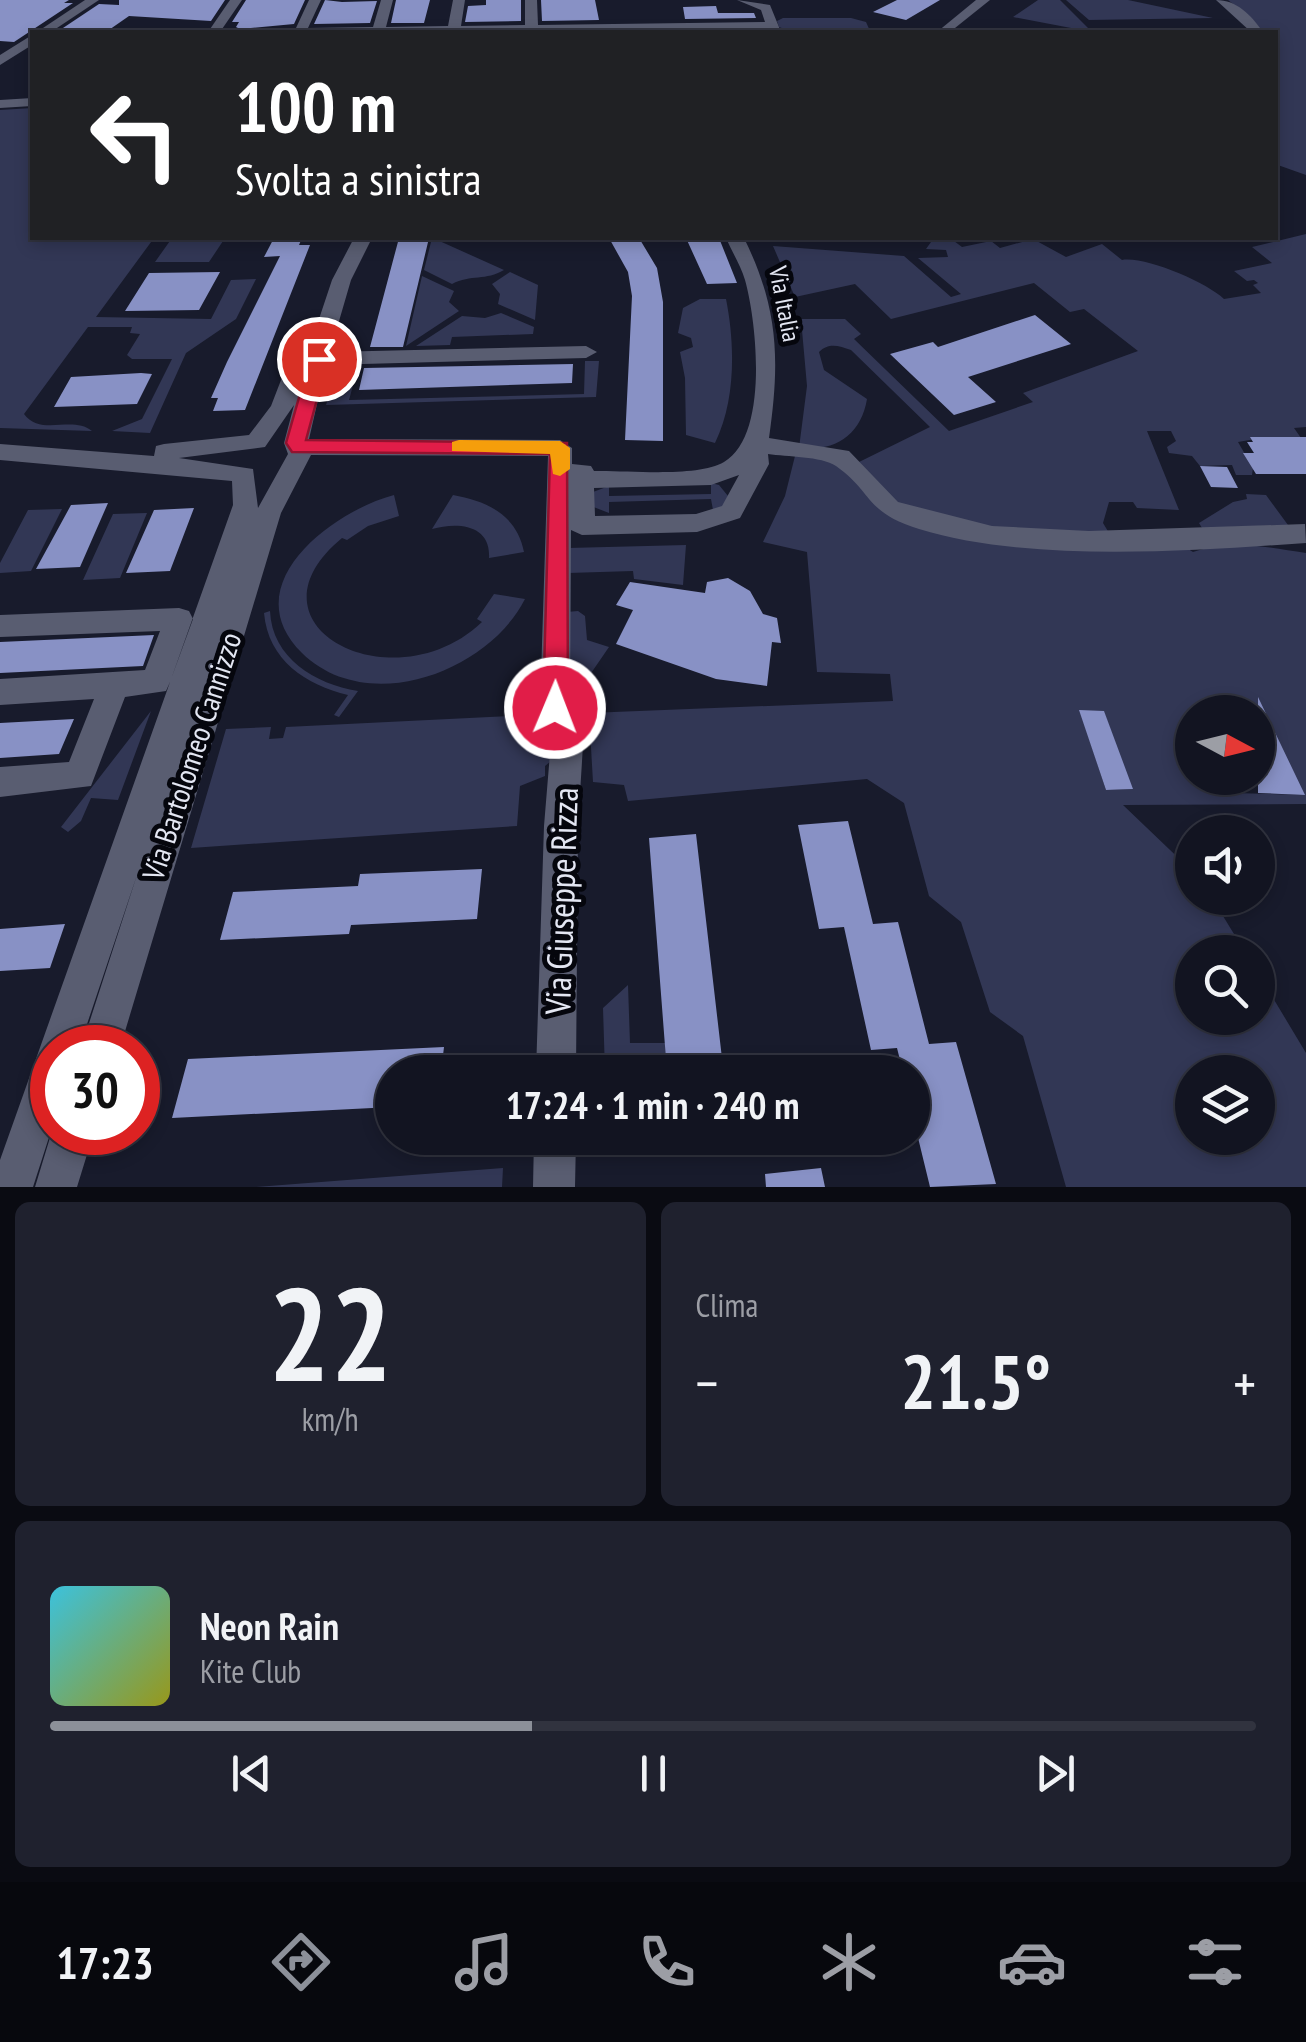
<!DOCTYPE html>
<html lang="it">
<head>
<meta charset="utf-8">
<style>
  :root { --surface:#121421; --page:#1f212e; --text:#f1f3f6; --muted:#9c9ea5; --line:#31333f; --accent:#8c9099 }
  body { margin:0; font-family:"PT Sans Narrow",sans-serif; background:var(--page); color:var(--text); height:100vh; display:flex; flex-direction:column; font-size:38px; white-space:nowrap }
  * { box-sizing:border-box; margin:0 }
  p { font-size:32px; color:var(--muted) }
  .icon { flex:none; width:55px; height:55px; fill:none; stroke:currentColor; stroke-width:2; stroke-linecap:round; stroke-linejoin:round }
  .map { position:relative; height:1187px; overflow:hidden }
  .side { display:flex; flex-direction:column; gap:15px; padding:15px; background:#0a0b12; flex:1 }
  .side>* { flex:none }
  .banner { position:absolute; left:30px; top:30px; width:1248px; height:210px; border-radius:0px; box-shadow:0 5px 15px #0003,0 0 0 2px var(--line); background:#202124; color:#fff; overflow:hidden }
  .needle { width:65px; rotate:97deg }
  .fabs { position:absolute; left:1175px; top:695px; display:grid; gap:20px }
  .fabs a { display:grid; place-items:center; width:100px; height:100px; border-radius:50%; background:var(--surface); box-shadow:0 5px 15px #0003,0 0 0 2px var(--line); font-size:50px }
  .speed { position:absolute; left:30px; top:1025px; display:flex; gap:20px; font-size:50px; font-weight:700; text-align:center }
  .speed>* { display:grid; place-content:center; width:130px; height:130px; border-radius:50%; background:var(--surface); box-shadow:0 5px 15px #0003,0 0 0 2px var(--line); line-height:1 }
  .speed .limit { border:15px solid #d22; background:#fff; color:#111 }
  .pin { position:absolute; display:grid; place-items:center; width:85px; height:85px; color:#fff; margin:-42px; border:5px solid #fff; border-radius:50%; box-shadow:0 2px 10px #0007 }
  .me { position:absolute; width:110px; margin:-55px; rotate:1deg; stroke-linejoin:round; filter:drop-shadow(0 0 8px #0008) }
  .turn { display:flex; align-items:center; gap:35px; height:210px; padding:0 40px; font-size:45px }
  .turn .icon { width:130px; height:130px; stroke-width:2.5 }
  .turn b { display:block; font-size:70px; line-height:85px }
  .big { font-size:75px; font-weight:700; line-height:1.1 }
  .side .tile { flex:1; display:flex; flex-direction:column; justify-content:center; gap:15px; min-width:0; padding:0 35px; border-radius:15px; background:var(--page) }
  .side .dial { align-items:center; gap:0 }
  .dial b { font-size:130px; line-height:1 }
  .song { display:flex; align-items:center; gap:30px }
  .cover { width:120px; height:120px; border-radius:15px; background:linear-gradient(135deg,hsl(190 70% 55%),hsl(60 70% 35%)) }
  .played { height:10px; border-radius:5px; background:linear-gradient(90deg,var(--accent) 40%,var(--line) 40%) }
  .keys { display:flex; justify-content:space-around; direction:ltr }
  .heat { display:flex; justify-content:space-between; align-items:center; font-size:55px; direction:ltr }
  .side .tiles { flex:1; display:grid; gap:15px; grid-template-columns:1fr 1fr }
  .tile:last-child { grid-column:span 2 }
  .trip { position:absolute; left:375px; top:1055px; width:555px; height:100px; border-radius:50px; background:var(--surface); box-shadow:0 5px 15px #0003,0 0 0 2px var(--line); font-weight:700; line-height:100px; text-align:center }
  .dock { display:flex; height:160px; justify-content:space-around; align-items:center; background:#07080d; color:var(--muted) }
  .dock .icon { width:70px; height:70px }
  .dock .active { color:var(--accent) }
  .dock b { font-size:45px; color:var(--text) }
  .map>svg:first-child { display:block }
</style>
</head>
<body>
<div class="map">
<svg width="1306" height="1187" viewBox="0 0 1306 1187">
  <rect width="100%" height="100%" fill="#181b2c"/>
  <path fill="#323755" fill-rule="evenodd" d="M1038,0H1060L1092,32L1013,17Z
    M1066,0H1128L1213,18L1089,20Z
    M1228,0H1306V175L1275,164V32H1263L1252,19Z
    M783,18H851L866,22L870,31L787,30L779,27L777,21Z
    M32,108V238H154L96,317L211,319L231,280L256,279L236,319L186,353L150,433L112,431L142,419L172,359H132L127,355L140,334L130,333L132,327H88L24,414C41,437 72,415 92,431L0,428V110Z
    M1306,234V427L1294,428L1306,445L1271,443L1267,437L1238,442L1253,468L1252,475H1236L1232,465L1200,466L1192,456L1169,453L1167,447L1176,441L1171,431H1147L1179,510L1137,508L1133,502H1109L1103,523L1109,533L1061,538L902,511L857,463L930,427L851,350C839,346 829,342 819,352L824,370L867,399C861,435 835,452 799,448L807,386L801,319H845L861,334L854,339L949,431L1033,402L1023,393L1138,351L1084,309L1070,312L1034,283L891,319L855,284L795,297L773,246L904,256L951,297L961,294L918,258L948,257L946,250L926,249L931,242L954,241L962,247L991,241L1000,248L1033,239L1066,257L1102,244L1122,260C1145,256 1206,282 1224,299L1261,293L1253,285L1258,283L1254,280L1247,281L1234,271L1272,263L1252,247Z
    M172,238H225L209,262H155Z
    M432,238L435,239L504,270C486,281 471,274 452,284L424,270Z
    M510,272L538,285L535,320L498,304L500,294L492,284Z
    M422,276L454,291L449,302L459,311L406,346Z
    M700,299H726C735,344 736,400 715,443L686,435L685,378L680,352L693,347L691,338L678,333L683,308Z
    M501,313L534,327L533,334L452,337L450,345L416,346L462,316L485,318Z
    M585,361H599L596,397L326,405L337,371H357L349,400L584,394Z
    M795,456C866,457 851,499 904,521L1180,544L1193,552C1232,539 1266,547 1306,553V804L1123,805L1192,871V898H1212L1245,952H1192V1018H1258V973L1306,1053V1187H1066L1023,1036L990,1012L961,922L929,896L904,803L867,779L628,801L624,785L593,782L589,713L893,701L890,674L817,672L807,552L763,542L785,496ZM1080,711L1104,712L1132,789L1106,790ZM1192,712H1258V716L1267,717L1303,795L1233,793L1226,778H1192ZM1192,1072H1258V1138H1192Z
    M711,483L719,485L728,496L722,508L713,510L711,499L609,502V513L591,506L593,492L609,486V496L711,494Z
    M1246,494L1266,495L1288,525L1202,528L1199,523L1233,502L1247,499Z
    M394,495L399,516L368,526L347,540L342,538C236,626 394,706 482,622L477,619L494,594L525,599C488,672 367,717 302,653C233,585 333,511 394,495Z
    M453,495C487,501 517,515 524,552L489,558C491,524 457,522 432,529Z
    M62,509L31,571L0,573V563L28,510Z
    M147,513L120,578L83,580L113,514Z
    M686,545L683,585L634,579L633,571L568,573V548Z
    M270,611C272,658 315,684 358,691L339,717L334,715L348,695C306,685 268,660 264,613Z
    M578,611L585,616L587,640L609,647L563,714L567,612Z
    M151,711L118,800L91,798L81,821L68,832L61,827Z
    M552,714L551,761L545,766V776L520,786L517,826L191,848L226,729L271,727L269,739L283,738L286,727Z
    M628,985L630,1043H665L667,1072H605L603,1008Z
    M503,1168L502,1187H256Z"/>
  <path fill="#8891c5" d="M0,0H69L64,3H73L14,42L0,41Z
    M119,0H225L211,21L129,16L106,32H57L99,4L119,5Z
    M246,0H305L294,24L240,29L236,27L239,22H232Z
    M325,0L342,2L377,1L370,23L314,24Z
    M396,0H430L424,23H391Z
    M486,0H521V21L465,22L468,6L486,5Z
    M541,0H595L599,20L542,21Z
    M897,0H940L906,20L873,12Z
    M716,6L718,13H754L756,18L685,19L683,7Z
    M274,238H302L299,245H310L245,410L213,411L218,398H211L227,362L280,256L264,257Z
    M399,238H429L403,347H370Z
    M609,238H639L657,268L663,302V441L625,440L632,296L628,272Z
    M686,238H719L737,283L707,284Z
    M220,272L199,310L125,311L149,273Z
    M1035,315L1071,344L968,377L996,402L954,415L890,354L933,342L938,347Z
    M573,364L572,383L359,390L364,368Z
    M141,373L152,374L137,404L54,407L71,377Z
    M1250,437H1306V474H1256L1243,453H1254L1247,442H1253Z
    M1200,466L1227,467L1238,488L1211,487Z
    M108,503L80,567L36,569L71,505Z
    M194,508L170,571L126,573L154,510Z
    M728,578L750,591L763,614L777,618L781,643L772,642L767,686L716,679L616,644L633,610L616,605L630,582L705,593L707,582Z
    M154,635L143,666L0,673V642Z
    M1258,697L1305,795L1258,793Z
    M1079,710L1104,711L1133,789L1106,790Z
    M74,719L59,754L0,758V723Z
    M848,821L873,924L898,922L929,1044L956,1042L996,1184L930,1187L912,1113V1072H903L897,1048L871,1050L844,927L819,929L798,825Z
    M696,834L723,1067L667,1072L649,838Z
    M482,869L477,919L351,925L349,934L220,940L233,892L358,886L360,874Z
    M65,924L50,968L0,971V929Z
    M444,1047L441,1072H392V1107L172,1118L188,1059Z
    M821,1168L825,1187H766L765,1174Z"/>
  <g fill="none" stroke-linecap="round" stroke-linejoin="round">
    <path fill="#595d71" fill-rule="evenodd" d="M85,0H99L51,32H37Z
      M230,0H242L220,32H208Z
      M309,0H321L308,28L373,27L381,0H393L386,27L448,26L453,0H465L461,26L525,25V0H537L538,25L765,22L761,10L737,0L770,5L781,32H272L278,28H296Z
      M976,0H990L950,32H937Z
      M1216,0C1237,0 1251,15 1263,32H1251Z
      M990,28H1055L1061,32H984Z
      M32,35V45L0,65V55Z
      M32,98V106L0,108V100Z
      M354,238H372L351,280L330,352L586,346L597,352L586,358L326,365L309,439L560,440L572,448V464L591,466L594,471C626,470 697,478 724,462C769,436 757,323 745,280C741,266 732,252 726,238H744C779,309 780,361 769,438L849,451L898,502L992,526L1089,531L1305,524L1306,543C1190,551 1029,563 919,529C864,512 873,492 836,466C821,456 787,457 768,454L769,464L740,518L697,532L582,535L571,530L570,707L566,716L579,719L584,729L578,826L576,1072H536L544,826L552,729L559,719L544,716L540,707L548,456L311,455L281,513L120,1048H81L137,875L79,1048H52V1128L33,1187H0V1160L233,505L232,481L0,460V444L154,456L156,446L164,444L249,435L271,406L298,336L301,332L315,331L332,280ZM294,405L284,443L288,454L258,508L253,469L179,458L265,447ZM739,475L722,506L696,514L595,516L594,488L711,485Z
      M179,608L189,611L193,619L170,682L166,691L125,697L91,786L0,797V767L69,762L94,699L0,705V679L145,670L160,631L0,637V615Z
      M52,1131L94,1132L77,1187H35Z
      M534,1138H576L575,1187H533Z"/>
  </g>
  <path fill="#e11d48" stroke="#92132f" stroke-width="2.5" d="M319,354L328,359L306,440L567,443L568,708L564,715L555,718L546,715L543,708L550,454L292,452L286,443L310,359Z"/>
  <path fill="#f59e0b" d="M459,440L560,441L570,448V469L560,476L553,474L550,454L452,451V442Z"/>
  <g text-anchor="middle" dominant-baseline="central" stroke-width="10" stroke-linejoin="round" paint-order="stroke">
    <g font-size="25" fill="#e3e6f2" stroke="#05060d">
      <text transform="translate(785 304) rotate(79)">Via Italia</text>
    </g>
    <g font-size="30" fill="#e3e6f2" stroke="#05060d">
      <text transform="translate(191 756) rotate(-72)">Via Bartolomeo Cannizzo</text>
    </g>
    <g font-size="35" fill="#e3e6f2" stroke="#05060d">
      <text transform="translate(561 901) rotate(-88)">Via Giuseppe Rizza</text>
    </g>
  </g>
</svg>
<div class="fabs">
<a><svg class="needle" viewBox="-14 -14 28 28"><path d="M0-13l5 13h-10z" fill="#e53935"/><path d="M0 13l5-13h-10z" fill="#9c9ea5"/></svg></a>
<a><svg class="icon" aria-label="sound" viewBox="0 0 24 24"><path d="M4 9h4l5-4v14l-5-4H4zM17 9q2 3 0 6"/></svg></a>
<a><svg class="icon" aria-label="search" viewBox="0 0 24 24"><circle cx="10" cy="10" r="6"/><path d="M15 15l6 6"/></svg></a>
<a><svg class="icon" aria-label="layers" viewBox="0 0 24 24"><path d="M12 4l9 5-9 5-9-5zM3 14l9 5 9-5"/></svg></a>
</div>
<div class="speed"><div class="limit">30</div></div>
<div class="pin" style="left:319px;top:359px;background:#d93025"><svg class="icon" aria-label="arrive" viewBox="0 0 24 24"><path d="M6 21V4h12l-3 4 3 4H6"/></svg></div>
<svg class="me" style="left:555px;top:708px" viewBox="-20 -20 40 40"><circle r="17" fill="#e11d48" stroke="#fff" stroke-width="3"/><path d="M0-11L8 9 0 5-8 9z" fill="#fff"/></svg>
<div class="trip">17:24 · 1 min · 240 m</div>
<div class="banner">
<div class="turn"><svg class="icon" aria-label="left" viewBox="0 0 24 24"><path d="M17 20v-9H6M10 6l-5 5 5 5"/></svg><div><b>100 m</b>Svolta a sinistra</div></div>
</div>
</div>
<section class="side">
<div class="tiles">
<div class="tile dial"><b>22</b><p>km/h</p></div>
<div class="tile"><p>Clima</p>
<div class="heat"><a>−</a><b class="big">21.5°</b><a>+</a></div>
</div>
<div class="tile">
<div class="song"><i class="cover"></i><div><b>Neon Rain</b><p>Kite Club</p></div></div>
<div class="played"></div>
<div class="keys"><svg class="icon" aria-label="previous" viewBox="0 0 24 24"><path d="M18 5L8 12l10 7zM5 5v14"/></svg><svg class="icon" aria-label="pause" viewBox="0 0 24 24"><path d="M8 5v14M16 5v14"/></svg><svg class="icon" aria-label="next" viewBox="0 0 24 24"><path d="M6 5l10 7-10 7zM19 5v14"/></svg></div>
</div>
</div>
</section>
<nav class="dock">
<b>17:23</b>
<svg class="icon active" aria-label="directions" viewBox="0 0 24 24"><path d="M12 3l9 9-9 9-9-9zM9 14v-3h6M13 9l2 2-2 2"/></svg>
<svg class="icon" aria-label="music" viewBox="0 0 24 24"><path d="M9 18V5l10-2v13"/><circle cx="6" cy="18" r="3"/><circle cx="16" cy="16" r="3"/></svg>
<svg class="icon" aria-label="phone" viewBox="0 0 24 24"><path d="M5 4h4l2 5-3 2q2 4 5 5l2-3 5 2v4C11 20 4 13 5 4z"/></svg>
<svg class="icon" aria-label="climate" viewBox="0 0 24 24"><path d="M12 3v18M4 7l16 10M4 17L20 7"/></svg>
<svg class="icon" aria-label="car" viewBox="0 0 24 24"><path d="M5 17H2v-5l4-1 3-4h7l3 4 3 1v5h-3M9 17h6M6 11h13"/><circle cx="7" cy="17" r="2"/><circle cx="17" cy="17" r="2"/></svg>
<svg class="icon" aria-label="filters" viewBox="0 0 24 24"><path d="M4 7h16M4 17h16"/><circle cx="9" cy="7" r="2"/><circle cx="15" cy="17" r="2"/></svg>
</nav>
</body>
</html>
